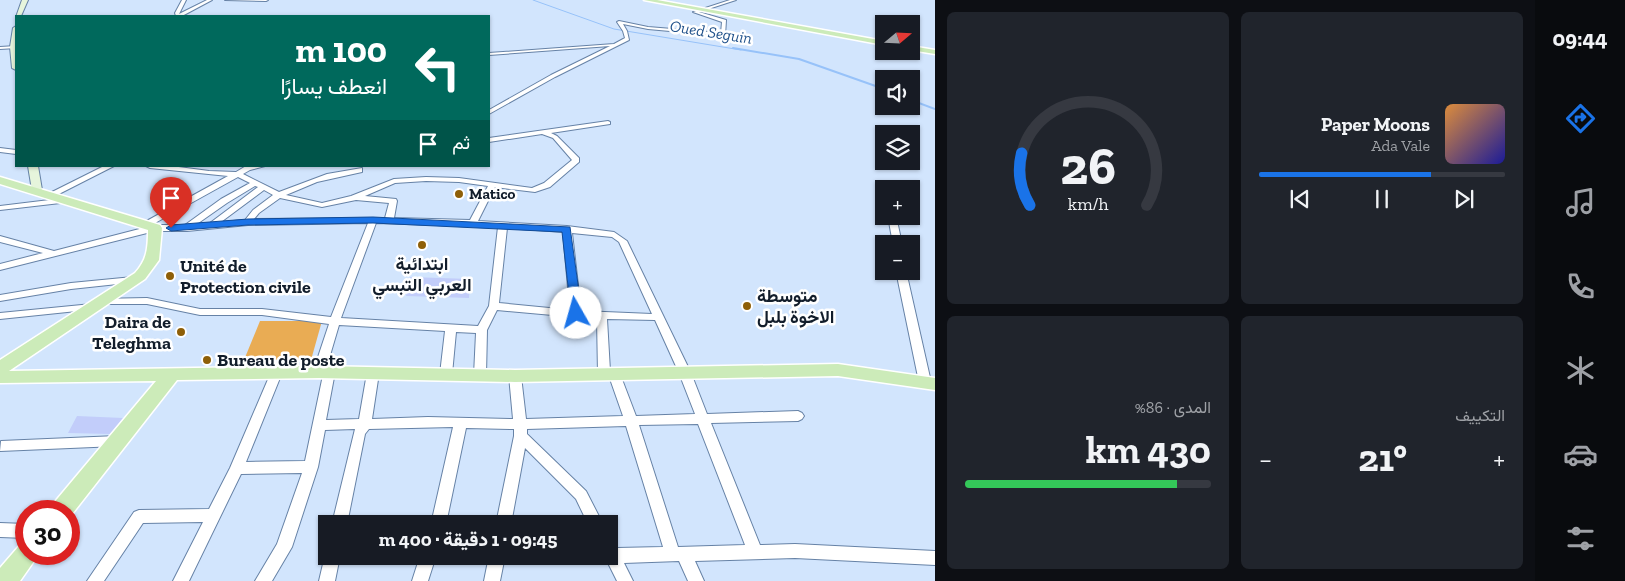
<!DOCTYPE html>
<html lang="ar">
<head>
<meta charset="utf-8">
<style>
  :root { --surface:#171b24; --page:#20242c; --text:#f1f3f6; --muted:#9ea1a6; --line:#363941; --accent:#1a73e8 }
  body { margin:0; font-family:"Zilla Slab",Vazirmatn,serif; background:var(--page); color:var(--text); direction:rtl; height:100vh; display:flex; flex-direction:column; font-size:19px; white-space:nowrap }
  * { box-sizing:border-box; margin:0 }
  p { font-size:16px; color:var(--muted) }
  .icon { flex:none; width:28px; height:28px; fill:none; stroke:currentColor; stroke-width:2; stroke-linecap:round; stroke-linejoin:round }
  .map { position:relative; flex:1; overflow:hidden; direction:ltr }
  .sheet { display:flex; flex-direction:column; gap:12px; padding:12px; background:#0d0f14; width:600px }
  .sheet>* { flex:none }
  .top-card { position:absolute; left:15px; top:15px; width:475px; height:152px; border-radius:0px; box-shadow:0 1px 4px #0004; direction:rtl; background:#00695c; color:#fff; overflow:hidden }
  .needle { width:32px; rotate:71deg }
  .buttons { position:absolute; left:875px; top:15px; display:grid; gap:10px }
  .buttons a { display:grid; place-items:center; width:45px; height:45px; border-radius:0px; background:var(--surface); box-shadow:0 1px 4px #0004; font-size:25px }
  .speed { position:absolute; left:15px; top:500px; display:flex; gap:10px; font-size:25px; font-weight:700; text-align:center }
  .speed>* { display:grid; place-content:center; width:65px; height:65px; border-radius:50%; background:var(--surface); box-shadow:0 1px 4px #0004; line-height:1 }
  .speed .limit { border:8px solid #d22; background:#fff; color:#111 }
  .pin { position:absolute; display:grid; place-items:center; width:42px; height:42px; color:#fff; margin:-51px -21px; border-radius:50% 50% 50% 0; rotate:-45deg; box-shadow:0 0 5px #0007 }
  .pin .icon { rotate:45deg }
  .me { position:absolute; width:55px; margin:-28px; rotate:353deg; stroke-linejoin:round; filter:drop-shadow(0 0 4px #0008) }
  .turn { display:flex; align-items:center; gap:18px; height:105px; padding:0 20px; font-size:22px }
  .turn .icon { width:65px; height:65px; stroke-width:2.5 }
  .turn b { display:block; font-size:35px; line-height:42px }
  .then { display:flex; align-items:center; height:48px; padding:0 20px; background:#0003; gap:10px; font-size:19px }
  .big { font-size:38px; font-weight:800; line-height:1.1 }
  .sheet .widget { flex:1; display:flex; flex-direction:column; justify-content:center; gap:8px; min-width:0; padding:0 18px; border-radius:8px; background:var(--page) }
  .sheet .dial { align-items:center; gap:0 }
  .dial svg { height:130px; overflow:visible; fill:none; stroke:var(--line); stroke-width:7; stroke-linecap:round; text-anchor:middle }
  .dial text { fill:var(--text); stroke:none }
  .song { display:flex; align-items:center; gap:15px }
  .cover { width:60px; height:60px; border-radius:8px; background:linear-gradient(135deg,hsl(30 70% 55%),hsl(240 70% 35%)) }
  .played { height:5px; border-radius:2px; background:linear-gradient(90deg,var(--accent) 70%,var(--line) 70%) }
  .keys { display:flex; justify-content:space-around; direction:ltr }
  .heat { display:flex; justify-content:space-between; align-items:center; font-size:28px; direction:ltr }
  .charge { height:8px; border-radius:4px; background:linear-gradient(90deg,#34c759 86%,var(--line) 0) }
  .sheet .tiles { flex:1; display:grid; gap:12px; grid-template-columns:repeat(2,1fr) }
  .trip { position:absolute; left:318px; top:515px; width:300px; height:50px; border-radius:0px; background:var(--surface); box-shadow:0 1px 4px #0004; font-weight:800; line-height:50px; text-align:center; direction:rtl }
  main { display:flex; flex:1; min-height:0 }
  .dock { display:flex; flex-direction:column; width:90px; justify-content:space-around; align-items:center; background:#090b0e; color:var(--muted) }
  .dock .icon { width:35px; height:35px }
  .dock .on { color:var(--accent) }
  .dock b { font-size:22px; color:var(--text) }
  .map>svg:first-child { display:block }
</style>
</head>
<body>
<main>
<nav class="dock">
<b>09:44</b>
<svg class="icon on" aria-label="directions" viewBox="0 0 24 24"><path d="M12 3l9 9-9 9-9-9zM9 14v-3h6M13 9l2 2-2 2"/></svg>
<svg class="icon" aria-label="music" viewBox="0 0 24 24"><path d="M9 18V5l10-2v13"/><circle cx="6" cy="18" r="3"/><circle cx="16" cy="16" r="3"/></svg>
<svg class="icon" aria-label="phone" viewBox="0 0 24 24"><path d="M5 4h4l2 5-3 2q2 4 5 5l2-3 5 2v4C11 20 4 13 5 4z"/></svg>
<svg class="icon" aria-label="climate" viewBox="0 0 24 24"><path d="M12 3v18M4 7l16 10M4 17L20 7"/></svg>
<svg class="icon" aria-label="car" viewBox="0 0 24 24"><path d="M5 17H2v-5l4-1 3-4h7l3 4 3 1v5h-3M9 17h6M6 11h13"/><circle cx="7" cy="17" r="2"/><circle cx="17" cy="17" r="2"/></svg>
<svg class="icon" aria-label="filters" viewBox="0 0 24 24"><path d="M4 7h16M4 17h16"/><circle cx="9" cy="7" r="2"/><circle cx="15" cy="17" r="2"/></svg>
</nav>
<section class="sheet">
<div class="tiles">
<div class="widget">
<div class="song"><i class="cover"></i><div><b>Paper Moons</b><p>Ada Vale</p></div></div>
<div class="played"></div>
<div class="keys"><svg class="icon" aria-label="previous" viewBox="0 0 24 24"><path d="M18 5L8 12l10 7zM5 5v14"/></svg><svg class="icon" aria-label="pause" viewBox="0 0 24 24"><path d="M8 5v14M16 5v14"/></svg><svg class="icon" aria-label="next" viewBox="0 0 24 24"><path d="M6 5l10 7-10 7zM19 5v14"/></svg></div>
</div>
<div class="widget dial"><svg viewBox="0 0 100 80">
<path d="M14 69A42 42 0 1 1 86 69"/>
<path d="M14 69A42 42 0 0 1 9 37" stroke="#1a73e8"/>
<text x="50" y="56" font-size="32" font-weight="700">26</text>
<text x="50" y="72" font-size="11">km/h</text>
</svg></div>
<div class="widget"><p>التكييف</p>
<div class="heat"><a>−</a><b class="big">21°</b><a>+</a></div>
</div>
<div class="widget"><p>المدى · 86%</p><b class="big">430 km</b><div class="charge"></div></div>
</div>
</section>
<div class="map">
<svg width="935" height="581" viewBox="0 0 935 581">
  <rect width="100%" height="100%" fill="#d2e5fd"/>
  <path fill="#e9ac54" d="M260,321H322L311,360H244Z"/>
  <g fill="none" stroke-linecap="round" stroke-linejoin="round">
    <path stroke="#97c2f9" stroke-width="1" d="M533,0L614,29L741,50"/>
    <path stroke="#97c2f9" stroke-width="2" d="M733,48L799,59L884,89
      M911,100L935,109"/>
  </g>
  <path fill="#c2cdfa" d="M410,277L470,279L469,298L406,296Z
    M77,416L123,418L110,434L68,433Z"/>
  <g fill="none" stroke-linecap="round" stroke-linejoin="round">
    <defs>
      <path id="street" d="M182,0H186L179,14L207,0H212L182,16H176L175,13Z
        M225,0H268L266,1Z
        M730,0H736L699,12L726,20L725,36L648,29L623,24L627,31L629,40L555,77L489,114V110L551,75L610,46L489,55V53L614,44L625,38L623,31L617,22L619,21L648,27L721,33L722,22L693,12Z
        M16,46V48L0,49V47Z
        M608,121L610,122V124L551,133L557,136L579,158V162L550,187L535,192L495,187L478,221L567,226L614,232L627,241L691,373L707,414L798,411L802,413L804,416L802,419L798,421L711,423L760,545L795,544L935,551V565L795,558L695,561L704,581H688L679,561L624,563L633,581H617L608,563L602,561L600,556H609V542L614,544L617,548L663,547L626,426L527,429V434L586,491L603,524H588L576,499L525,448L511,524H496L514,436V429L466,428L446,524H431L453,427L369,429L365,434L347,524H332L355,429L325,430L318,467L292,547L272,581H255L277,544L302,473L241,474L189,581H173L203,522L143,523L104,581H87L134,512L139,510L209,509L230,468L272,370H280L282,373L246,462L305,461L323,375H315L313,372L329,324L262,315H200L147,304H101L96,301L97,299L147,298L200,309H262L331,317L368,223L248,225L187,231H155L0,270V264L43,253L0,242V236L54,251L155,225H185L221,199L250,183L238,177L146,228L143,227L142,225L143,223L228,176L150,168L146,166H171L209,171L236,172L246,166H265L250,170L243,174L279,192L327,174L362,168V172L317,182L286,195L322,203L351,196L394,179L426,177L459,178L532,188L544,183L572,160L553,138L542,134L489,142V138ZM426,181L459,182L488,186L470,220L394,218L397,201L396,199L365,196L395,183ZM255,186L258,187L210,223L197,224L227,203ZM264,190L273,195L253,210L245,220L221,222ZM280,198L322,207L356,200L389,203L385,218L254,219L259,213ZM376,223L498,227L489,306L478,326L341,318ZM507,228L563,232L570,310L499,303ZM572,233L612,237L619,242L652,314L581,311ZM497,310L597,319L598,374L600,377L604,378L609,376L623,416L526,419L521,376L519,373H511L509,376L513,419L428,417L372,419L379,373L377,370H369L367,373L359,419L326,420L335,372L333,369H326L339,325L445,331L440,374L442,377H450L452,374L456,332L476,333L474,375L476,378H484L486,375L487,330ZM607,319L655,320L679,373L695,414L636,416L620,374L618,371L614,370L610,371ZM698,424L745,545L678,547L639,425Z
        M0,148L16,150V154L0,152Z
        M104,166H114L53,197H47L46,195Z
        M880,191H884V196L880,195Z
        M66,198H69V202L0,210V206Z
        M888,216H896L902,244H893Z
        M896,271H906L931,382L929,385L925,386L921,385L919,382Z
        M133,277L136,278L138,280L136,282L71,289L0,301V295L71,283Z
        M92,304L97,307L96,309L0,319V313Z
        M117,436L122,437L124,441L122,445L117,446L0,451L1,441Z
        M0,523L26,524V538L0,537Z
        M326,551V556H340L335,581H319Z
        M420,556H436L428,581H412Z
        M489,556H505L500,581H484Z"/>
      <path id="secondary" d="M22,0H28L21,16L16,17Z
        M16,26V70L12,68L10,47L13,28Z
        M28,166H38L42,190L41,192H33L32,190Z"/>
      <path id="primary" d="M644,0H657L884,41V45Z
        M911,46L935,50V54L911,50Z
        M0,177L160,225L162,228L159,260L145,279L9,371L319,366L515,370L838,364L935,378V390L838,376L515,382L319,378L177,380L69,518V511H50L53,504L156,381L0,383V360L135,273C147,260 148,248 148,230L0,184Z
        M26,543V554H39L20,581H0V568L19,546Z"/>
    </defs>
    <use href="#street" stroke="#6682a6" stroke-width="2"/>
    <use href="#secondary" stroke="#6682a6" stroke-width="2"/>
    <use href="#primary" stroke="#fff" stroke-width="3"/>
    <use href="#street" fill="#fff" fill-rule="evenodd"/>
    <use href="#secondary" fill="#e6f5dc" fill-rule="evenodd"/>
    <use href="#primary" fill="#ccebb9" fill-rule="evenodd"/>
  </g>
  <path fill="#1a73e8" stroke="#114b97" d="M373,217L570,227L582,313L576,317L571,313L562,232L373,223L248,225L171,231L166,228L171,225L248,219Z"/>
  <g fill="#8e5f08" stroke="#fff" stroke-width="2">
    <circle cx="459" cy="194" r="5"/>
    <circle cx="422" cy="245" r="5"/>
    <circle cx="170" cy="276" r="5"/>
    <circle cx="747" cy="306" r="5"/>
    <circle cx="181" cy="332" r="5"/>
    <circle cx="207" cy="360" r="5"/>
  </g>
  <g text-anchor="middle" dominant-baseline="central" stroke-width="5" stroke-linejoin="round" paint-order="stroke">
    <g font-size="15" font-weight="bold" fill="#121d2b" stroke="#fff" text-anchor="start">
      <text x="469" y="194">Matico</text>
    </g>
    <g font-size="16" font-style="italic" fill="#20518a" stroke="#fff">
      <text transform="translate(711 32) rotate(9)">Oued Seguin</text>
    </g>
    <g font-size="18" font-weight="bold" fill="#121d2b" stroke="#fff" text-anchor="start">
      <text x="422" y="264" text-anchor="middle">ابتدائية<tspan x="422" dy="21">العربي التبسي</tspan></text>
      <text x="180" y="266">Unité de<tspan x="180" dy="21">Protection civile</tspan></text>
      <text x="757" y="296">متوسطة<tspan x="757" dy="21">الاخوة بلبل</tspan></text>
      <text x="171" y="322" text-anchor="end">Daira de<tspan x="171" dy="21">Teleghma</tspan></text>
      <text x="217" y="360">Bureau de poste</text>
    </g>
  </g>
</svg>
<div class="buttons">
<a><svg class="needle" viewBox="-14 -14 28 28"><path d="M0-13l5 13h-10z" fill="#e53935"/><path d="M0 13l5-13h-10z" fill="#9ea1a6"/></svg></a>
<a><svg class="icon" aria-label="sound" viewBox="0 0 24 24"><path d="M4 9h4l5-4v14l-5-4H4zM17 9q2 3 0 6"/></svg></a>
<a><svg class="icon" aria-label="layers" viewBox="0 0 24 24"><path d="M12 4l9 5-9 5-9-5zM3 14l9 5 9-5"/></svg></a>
<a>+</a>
<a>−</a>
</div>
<div class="speed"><div class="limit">30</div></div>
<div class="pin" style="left:171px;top:228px;background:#d93025"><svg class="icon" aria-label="arrive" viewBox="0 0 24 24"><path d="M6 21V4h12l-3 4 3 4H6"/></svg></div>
<svg class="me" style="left:576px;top:313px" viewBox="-20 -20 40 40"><circle r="19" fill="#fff"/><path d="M0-13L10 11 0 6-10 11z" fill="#1a73e8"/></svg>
<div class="trip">09:45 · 1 دقيقة · 400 m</div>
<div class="top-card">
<div class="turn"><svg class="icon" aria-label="left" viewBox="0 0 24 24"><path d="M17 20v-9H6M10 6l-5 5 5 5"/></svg><div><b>100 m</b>انعطف يسارًا</div></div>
<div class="then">ثم<svg class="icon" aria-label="arrive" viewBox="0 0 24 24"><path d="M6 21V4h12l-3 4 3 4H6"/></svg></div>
</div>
</div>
</main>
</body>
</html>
